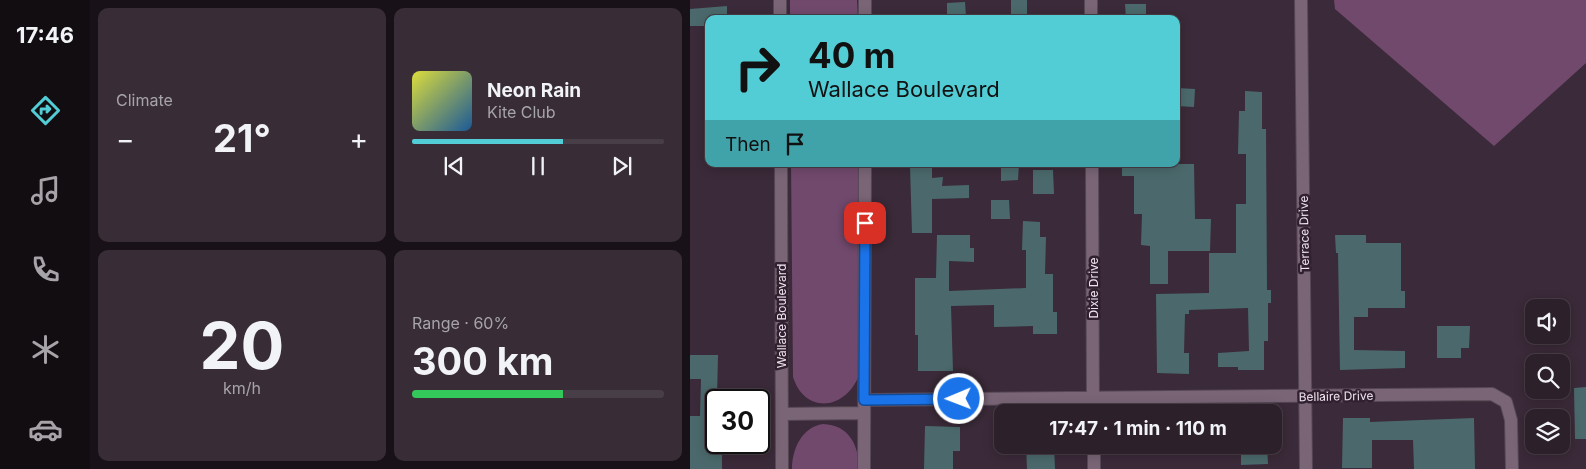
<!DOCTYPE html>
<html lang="en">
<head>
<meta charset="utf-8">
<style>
  :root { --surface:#2c202b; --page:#382d37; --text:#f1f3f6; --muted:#a6a3a9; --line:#483e47; --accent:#52ccd5 }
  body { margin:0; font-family:Inter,sans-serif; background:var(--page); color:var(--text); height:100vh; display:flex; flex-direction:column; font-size:19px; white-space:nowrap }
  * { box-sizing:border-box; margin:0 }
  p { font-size:16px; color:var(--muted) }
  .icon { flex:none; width:28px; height:28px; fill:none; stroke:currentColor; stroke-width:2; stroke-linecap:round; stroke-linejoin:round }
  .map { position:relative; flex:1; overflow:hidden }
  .side { display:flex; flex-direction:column; gap:8px; padding:8px; background:#181218; width:600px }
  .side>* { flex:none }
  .guide { position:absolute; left:15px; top:15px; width:475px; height:152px; border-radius:10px; box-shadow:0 2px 12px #0003,0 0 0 1px var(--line); background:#52ccd5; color:#111; overflow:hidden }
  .controls { position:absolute; left:835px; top:299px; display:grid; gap:10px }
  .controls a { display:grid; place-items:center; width:45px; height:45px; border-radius:10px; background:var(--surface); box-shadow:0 2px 12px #0003,0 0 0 1px var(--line); font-size:25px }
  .speed { position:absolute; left:15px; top:389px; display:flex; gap:10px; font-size:25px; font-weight:700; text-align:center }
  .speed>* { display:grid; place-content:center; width:65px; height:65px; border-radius:50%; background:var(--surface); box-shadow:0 2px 12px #0003,0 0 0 1px var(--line); line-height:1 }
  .speed .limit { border:2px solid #111; border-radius:8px; background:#fff; color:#111 }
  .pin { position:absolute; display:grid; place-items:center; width:42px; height:42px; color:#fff; margin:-21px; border-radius:10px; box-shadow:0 2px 8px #0006 }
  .me { position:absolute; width:55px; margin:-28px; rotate:269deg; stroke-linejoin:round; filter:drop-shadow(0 0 4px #0008) }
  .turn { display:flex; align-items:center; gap:18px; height:105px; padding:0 20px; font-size:22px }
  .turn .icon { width:65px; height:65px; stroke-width:2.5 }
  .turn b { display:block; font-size:35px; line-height:42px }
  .then { display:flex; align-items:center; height:48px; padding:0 20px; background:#0003; gap:10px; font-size:19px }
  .big { font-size:38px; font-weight:700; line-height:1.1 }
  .side .widget { flex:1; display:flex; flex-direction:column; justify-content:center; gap:8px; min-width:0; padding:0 18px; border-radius:10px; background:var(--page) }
  .side .dial { align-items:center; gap:0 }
  .dial b { font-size:65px; line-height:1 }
  .song { display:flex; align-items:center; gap:15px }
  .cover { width:60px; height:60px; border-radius:8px; background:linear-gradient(135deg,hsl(60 70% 55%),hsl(210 70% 35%)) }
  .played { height:5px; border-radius:2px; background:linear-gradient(90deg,var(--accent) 60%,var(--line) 60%) }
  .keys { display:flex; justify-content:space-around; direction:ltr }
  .heat { display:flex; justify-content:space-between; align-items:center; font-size:28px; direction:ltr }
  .charge { height:8px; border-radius:4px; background:linear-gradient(90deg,#34c759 60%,var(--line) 0) }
  .side .tiles { flex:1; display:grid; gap:8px; grid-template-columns:repeat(2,1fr) }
  .trip { position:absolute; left:304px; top:404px; width:288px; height:50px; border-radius:10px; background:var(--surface); box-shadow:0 2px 12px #0003,0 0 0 1px var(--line); font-weight:700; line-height:50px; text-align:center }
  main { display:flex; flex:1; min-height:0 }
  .tab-bar { display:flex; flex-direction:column; width:90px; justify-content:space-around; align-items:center; background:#120d11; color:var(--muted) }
  .tab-bar .icon { width:35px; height:35px }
  .tab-bar .selected { color:var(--accent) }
  .tab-bar b { font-size:22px; color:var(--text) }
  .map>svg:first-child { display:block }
</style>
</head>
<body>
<main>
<nav class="tab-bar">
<b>17:46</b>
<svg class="icon selected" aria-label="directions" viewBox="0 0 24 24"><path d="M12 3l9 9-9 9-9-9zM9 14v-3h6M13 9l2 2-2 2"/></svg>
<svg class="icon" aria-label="music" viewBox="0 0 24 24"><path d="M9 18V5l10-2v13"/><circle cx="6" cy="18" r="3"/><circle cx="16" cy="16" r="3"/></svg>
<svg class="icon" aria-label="phone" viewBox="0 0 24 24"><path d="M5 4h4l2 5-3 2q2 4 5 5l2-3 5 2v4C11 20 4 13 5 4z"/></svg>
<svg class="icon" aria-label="climate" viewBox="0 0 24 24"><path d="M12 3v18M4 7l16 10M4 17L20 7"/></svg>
<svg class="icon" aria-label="car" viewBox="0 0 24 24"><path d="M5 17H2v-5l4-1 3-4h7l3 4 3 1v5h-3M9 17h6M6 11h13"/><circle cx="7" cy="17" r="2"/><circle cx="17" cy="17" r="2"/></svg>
</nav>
<section class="side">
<div class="tiles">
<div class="widget"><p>Climate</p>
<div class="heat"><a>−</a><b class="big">21°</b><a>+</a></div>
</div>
<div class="widget">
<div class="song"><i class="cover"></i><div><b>Neon Rain</b><p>Kite Club</p></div></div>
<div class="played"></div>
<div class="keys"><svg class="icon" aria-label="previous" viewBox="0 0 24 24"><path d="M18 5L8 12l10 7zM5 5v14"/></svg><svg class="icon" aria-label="pause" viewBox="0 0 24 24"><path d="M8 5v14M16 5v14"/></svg><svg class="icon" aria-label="next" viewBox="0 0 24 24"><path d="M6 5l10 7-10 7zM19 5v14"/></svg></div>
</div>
<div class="widget dial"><b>20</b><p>km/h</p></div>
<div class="widget"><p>Range · 60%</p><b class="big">300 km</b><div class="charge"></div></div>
</div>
</section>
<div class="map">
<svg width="896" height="469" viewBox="0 0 896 469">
  <rect width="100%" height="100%" fill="#3b2a39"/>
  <path fill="#71496d" d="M100,0H167L168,19H100Z
    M644,0H896V63L804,146L645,9Z
    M101,164H168L169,375C156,410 115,415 103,377Z
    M133,424C159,425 169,445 169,469H102C102,449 112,427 133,424Z"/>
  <path fill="#4b696c" d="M321,0H337V15L321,16Z
    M275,2L276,16L257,17V3Z
    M435,4H456V19H436Z
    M37,6V19H19V26H0V9Z
    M487,88L505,89L504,107L486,106Z
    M555,91L572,92V129H576L577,290H581V303H578V341H574V370H548V367H528V353L559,351L558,308L499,310V314H495L494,353H499V374L467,373L466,294L519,293V253H546V204H556V154H548L549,111H555Z
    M311,164H329L328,180L311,181Z
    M432,164H504L505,219H521L520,251H478V284H460V246L451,245L452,214H444V176H432Z
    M220,166H242V178L253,177L252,186L279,185V198L242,199V233H222Z
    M343,170H363L364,194H343Z
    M301,200H319L320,219H301Z
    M333,221L350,222V237H356L355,274H363V312H367V334H343V326L304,327V305L261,306L263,371H228V335H225V278H246L247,235H280V248H284V262L259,261V291L336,288V250H332Z
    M645,235H676V243H711V291H715V308H678V317H664V350L715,351V368L650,370L648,253H646Z
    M747,326H780L779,348H771V358H747Z
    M0,355H28L26,442H32V469H0V416H10L11,379H0Z
    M896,387V439H885L884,388Z
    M653,418H680V422L784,418L785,469H724L723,440H682V468H652Z
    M235,426L270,427V451H263V469H234Z
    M336,445H364L365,469H337Z
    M577,445L578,464L551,465V446Z"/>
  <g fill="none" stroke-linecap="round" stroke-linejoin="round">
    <defs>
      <path id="minor" d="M90,0V19
        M175,0V19
        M401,0V19
        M611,0L616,469
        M91,164L92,469
        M402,164L403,412
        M174,400L802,394L816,402L821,420L822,469
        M92,414L173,413
        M404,445V469
        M174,469L175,164"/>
    </defs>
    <use href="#minor" stroke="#574855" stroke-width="14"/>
    <use href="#minor" stroke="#796576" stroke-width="12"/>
  </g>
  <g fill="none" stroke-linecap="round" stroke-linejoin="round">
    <defs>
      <path id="route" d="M175,223L174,400L269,399"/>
    </defs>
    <use href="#route" stroke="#114b97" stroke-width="12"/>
    <use href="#route" stroke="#1a73e8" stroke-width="9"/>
  </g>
  <g text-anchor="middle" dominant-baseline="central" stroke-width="5" stroke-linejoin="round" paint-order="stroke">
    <g font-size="12" fill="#eee3ed" stroke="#31202f">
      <text transform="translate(614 234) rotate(-91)">Terrace Drive</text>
      <text transform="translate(403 288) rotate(-90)">Dixie Drive</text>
      <text transform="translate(91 316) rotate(-90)">Wallace Boulevard</text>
      <text transform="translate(646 396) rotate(-1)">Bellaire Drive</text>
    </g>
  </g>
</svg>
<div class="controls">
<a><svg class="icon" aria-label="sound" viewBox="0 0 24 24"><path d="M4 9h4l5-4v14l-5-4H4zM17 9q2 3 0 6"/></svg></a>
<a><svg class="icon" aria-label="search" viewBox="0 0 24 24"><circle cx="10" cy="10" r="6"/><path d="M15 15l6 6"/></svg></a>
<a><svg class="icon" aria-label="layers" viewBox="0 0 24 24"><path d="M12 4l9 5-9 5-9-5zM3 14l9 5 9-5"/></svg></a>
</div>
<div class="speed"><div class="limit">30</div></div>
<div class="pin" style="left:175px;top:223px;background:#d93025"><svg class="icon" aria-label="arrive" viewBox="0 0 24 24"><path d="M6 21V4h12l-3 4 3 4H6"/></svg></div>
<svg class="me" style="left:269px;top:399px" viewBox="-20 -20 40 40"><circle r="17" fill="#1a73e8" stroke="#fff" stroke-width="3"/><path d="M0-11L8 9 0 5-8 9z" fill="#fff"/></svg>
<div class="trip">17:47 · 1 min · 110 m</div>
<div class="guide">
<div class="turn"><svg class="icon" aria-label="right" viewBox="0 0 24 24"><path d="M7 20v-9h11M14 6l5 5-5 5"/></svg><div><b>40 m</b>Wallace Boulevard</div></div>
<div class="then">Then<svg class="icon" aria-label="arrive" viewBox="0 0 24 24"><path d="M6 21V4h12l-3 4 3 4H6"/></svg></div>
</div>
</div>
</main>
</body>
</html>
